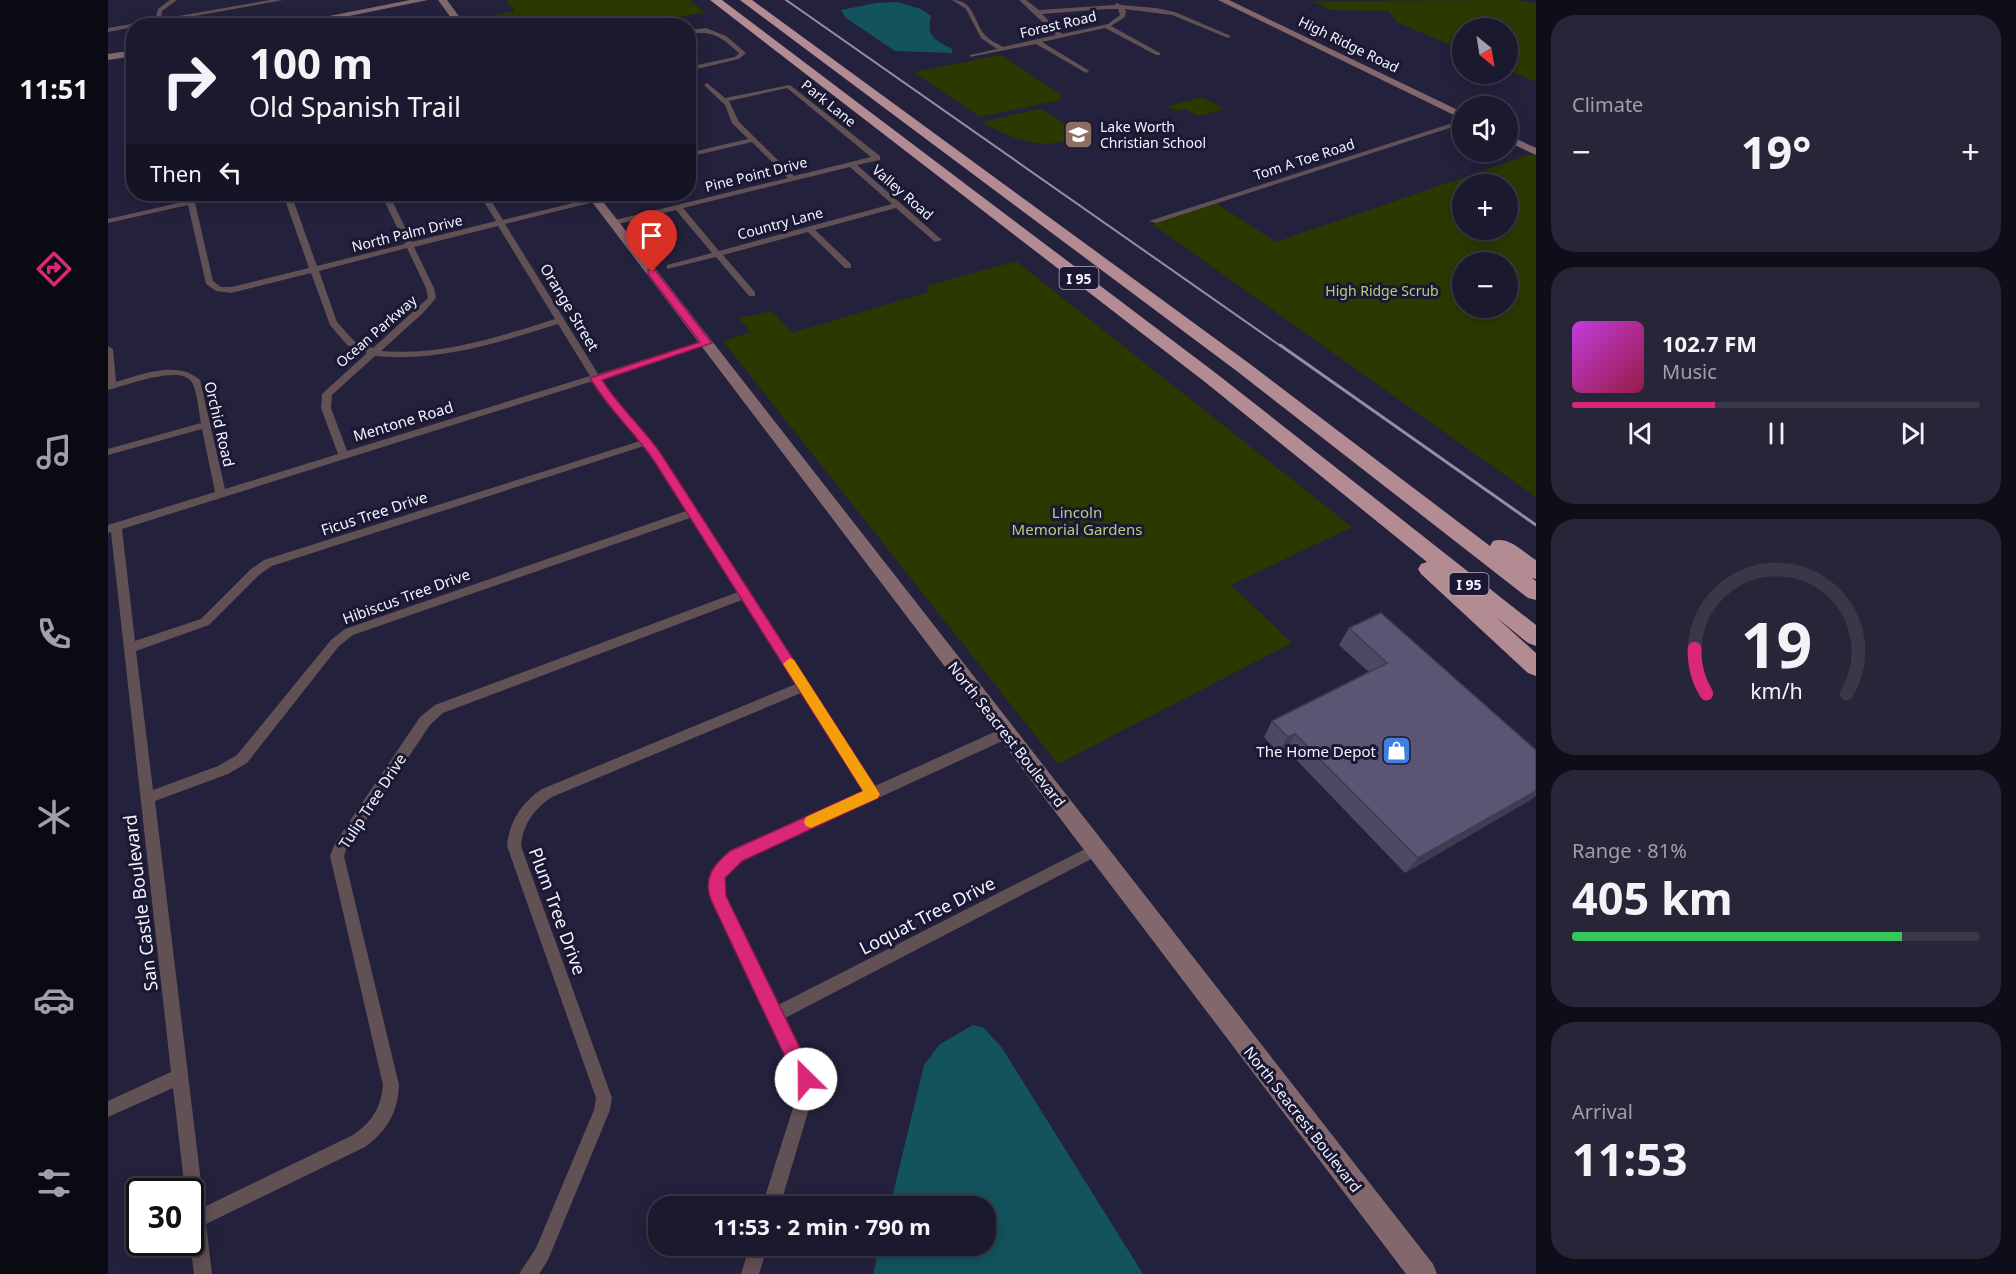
<!DOCTYPE html>
<html lang="en">
<head>
<meta charset="utf-8">
<style>
  :root { --surface:#1a192d; --page:#272639; --text:#f1f3f6; --muted:#9fa0aa; --line:#383849; --accent:#db2777 }
  body { margin:0; font-family:"Noto Sans",sans-serif; background:var(--page); color:var(--text); height:100vh; display:flex; flex-direction:column; font-size:22px; white-space:nowrap }
  * { box-sizing:border-box; margin:0 }
  p { font-size:20px; color:var(--muted) }
  .icon { flex:none; width:33px; height:33px; fill:none; stroke:currentColor; stroke-width:2; stroke-linecap:round; stroke-linejoin:round }
  .map { position:relative; flex:1; overflow:hidden }
  .side { display:flex; flex-direction:column; gap:15px; padding:15px; background:#0e0e19; width:480px }
  .side>* { flex:none }
  .guide { position:absolute; left:18px; top:18px; width:570px; height:183px; border-radius:24px; box-shadow:0 3px 15px #0003,0 0 0 2px var(--line); background:#1a192d; color:var(--text); overflow:hidden }
  .needle { width:39px; rotate:150deg }
  .tools { position:absolute; left:1344px; top:18px; display:grid; gap:12px }
  .tools a { display:grid; place-items:center; width:66px; height:66px; border-radius:50%; background:var(--surface); box-shadow:0 3px 15px #0003,0 0 0 2px var(--line); font-size:30px }
  .speed { position:absolute; left:18px; top:1178px; display:flex; gap:12px; font-size:30px; font-weight:700; text-align:center }
  .speed>* { display:grid; place-content:center; width:78px; height:78px; border-radius:50%; background:var(--surface); box-shadow:0 3px 15px #0003,0 0 0 2px var(--line); line-height:1 }
  .speed .limit { border:3px solid #111; border-radius:9px; background:#fff; color:#111 }
  .pin { position:absolute; display:grid; place-items:center; width:51px; height:51px; color:#fff; margin:-62px -26px; border-radius:50% 50% 50% 0; rotate:-45deg; box-shadow:0 0 6px #0007 }
  .pin .icon { rotate:45deg }
  .me { position:absolute; width:66px; margin:-33px; rotate:337deg; stroke-linejoin:round; filter:drop-shadow(0 0 4px #0008) }
  .turn { display:flex; align-items:center; gap:21px; height:126px; padding:0 24px; font-size:27px }
  .turn .icon { width:78px; height:78px; stroke-width:2.5 }
  .turn b { display:block; font-size:42px; line-height:51px }
  .then { display:flex; align-items:center; height:57px; padding:0 24px; background:#0003; gap:12px; font-size:22px }
  .big { font-size:45px; font-weight:700; line-height:1.1 }
  .side .widget { flex:1; display:flex; flex-direction:column; justify-content:center; gap:9px; min-width:0; padding:0 21px; border-radius:24px; background:var(--page) }
  .side .dial { align-items:center; gap:0 }
  .dial svg { height:156px; overflow:visible; fill:none; stroke:var(--line); stroke-width:7; stroke-linecap:round; text-anchor:middle }
  .dial text { fill:var(--text); stroke:none }
  .song { display:flex; align-items:center; gap:18px }
  .cover { width:72px; height:72px; border-radius:9px; background:linear-gradient(135deg,hsl(290 70% 55%),hsl(340 70% 35%)) }
  .played { height:6px; border-radius:3px; background:linear-gradient(90deg,var(--accent) 35%,var(--line) 35%) }
  .keys { display:flex; justify-content:space-around; direction:ltr }
  .heat { display:flex; justify-content:space-between; align-items:center; font-size:33px; direction:ltr }
  .charge { height:9px; border-radius:4px; background:linear-gradient(90deg,#34c759 81%,var(--line) 0) }
  .trip { position:absolute; left:540px; top:1196px; width:348px; height:60px; border-radius:24px; background:var(--surface); box-shadow:0 3px 15px #0003,0 0 0 2px var(--line); font-weight:700; line-height:60px; text-align:center }
  main { display:flex; flex:1; min-height:0 }
  .menu { display:flex; flex-direction:column; width:108px; justify-content:space-around; align-items:center; background:#0a0a12; color:var(--muted) }
  .menu .icon { width:42px; height:42px }
  .menu .on { color:var(--accent) }
  .menu b { font-size:27px; color:var(--text) }
  .map>svg:first-child { display:block }
</style>
</head>
<body>
<main>
<nav class="menu">
<b>11:51</b>
<svg class="icon on" aria-label="directions" viewBox="0 0 24 24"><path d="M12 3l9 9-9 9-9-9zM9 14v-3h6M13 9l2 2-2 2"/></svg>
<svg class="icon" aria-label="music" viewBox="0 0 24 24"><path d="M9 18V5l10-2v13"/><circle cx="6" cy="18" r="3"/><circle cx="16" cy="16" r="3"/></svg>
<svg class="icon" aria-label="phone" viewBox="0 0 24 24"><path d="M5 4h4l2 5-3 2q2 4 5 5l2-3 5 2v4C11 20 4 13 5 4z"/></svg>
<svg class="icon" aria-label="climate" viewBox="0 0 24 24"><path d="M12 3v18M4 7l16 10M4 17L20 7"/></svg>
<svg class="icon" aria-label="car" viewBox="0 0 24 24"><path d="M5 17H2v-5l4-1 3-4h7l3 4 3 1v5h-3M9 17h6M6 11h13"/><circle cx="7" cy="17" r="2"/><circle cx="17" cy="17" r="2"/></svg>
<svg class="icon" aria-label="filters" viewBox="0 0 24 24"><path d="M4 7h16M4 17h16"/><circle cx="9" cy="7" r="2"/><circle cx="15" cy="17" r="2"/></svg>
</nav>
<div class="map">
<svg width="1428" height="1274" viewBox="0 0 1428 1274">
  <rect width="100%" height="100%" fill="#23213c"/>
  <path fill="#2b3900" fill-rule="evenodd" d="M398,0H581L597,12L531,25L367,26L363,20L407,11Z
    M1411,0L1428,3V82L1400,70V28H1354V50L1289,22L1280,11L1222,10L1204,1Z
    M888,56H894L954,95L952,100L872,117L806,72Z
    M1094,97L1117,109L1091,116L1077,109L1069,111L1060,106Z
    M929,109L935,110L972,134C941,154 903,140 875,122Z
    M1424,154L1428,156V497L1044,224L1109,204L1168,242ZM1354,184H1400V230H1354ZM1354,262H1400V308H1354Z
    M908,261L1244,527L1123,585L1184,643L950,764L615,341L643,332L631,318L664,311L684,333L820,292L819,286Z"/>
  <path fill="#12535e" d="M789,2L813,9L823,16C818,38 827,39 844,49V53L787,51L738,18L733,10L768,3Z
    M865,1025L876,1028L894,1048L1035,1274H765L772,1245H878V1206H782L816,1065L832,1044Z"/>
  <g fill="none" stroke-linecap="round" stroke-linejoin="round">
    <path fill="#615054" fill-rule="evenodd" d="M62,0H69L54,11L53,19L162,0H175L54,22L55,26H49L48,23L26,26V27L0,32V28L47,20L50,9Z
      M844,0C868,0 865,24 879,37C883,41 890,44 895,47L948,35L911,0H918L931,10L1006,5L1009,3L1013,5L1048,8L1067,12L1123,36L1120,38L1064,15L1016,9L1018,11L1017,17L1003,26L1052,53V55H1048L997,28L934,42L980,70L981,71L978,73L928,44L862,57V55L889,49L873,38L858,9ZM998,9H1010L1012,15L1000,24L954,34L934,14Z
      M350,18L352,21L331,26H316Z
      M598,28L618,36L638,53L631,59L580,71V67L627,57L631,53C613,37 606,30 580,34V30Z
      M599,83L617,98L682,85L772,156V160L749,165L834,240L827,242L788,208L707,230L743,264V268H737L700,232L615,255L647,292V296H641L608,257L559,269V265L604,253L568,210L506,225H503V221L680,178L644,142L580,157V153L640,139L624,123L617,105L597,86L596,85ZM679,88L763,157L686,176L631,122L621,101ZM742,167L784,204L611,251L575,208Z
      M1354,120V124L1048,223L1041,221Z
      M77,194H85L105,281L113,287H123L201,268L175,194H183L209,266L297,244L273,194H281L304,242L388,221L371,194H379L395,220L490,197V201L397,224L490,374L595,341H601L603,343L493,379L505,398L543,440L767,786L893,729L898,728L903,729L904,733L903,737L633,861C619,870 615,879 617,896L670,1005L983,846L988,844L993,846L995,850L993,854L677,1018L706,1079V1092L672,1206H654L690,1092V1080L605,902C596,882 607,863 623,851L756,791L693,693L444,797C426,809 415,824 413,846L504,1098L502,1110L440,1260L431,1274H411L428,1248L486,1110L488,1098L399,846C401,822 414,802 434,789L688,684L634,600L335,713L322,725L238,850L236,856L291,1085C290,1112 279,1131 257,1147L98,1224L104,1274H86L82,1242V1191H77L65,1088L0,1117V1101L63,1072L3,532L0,533V525L107,492L94,429L0,455V449L93,423C91,413 89,389 83,381C70,365 17,386 0,390V346L5,349L8,382C34,374 70,360 92,380L117,489L230,454L213,408L214,394L259,353L239,345L222,325L203,273L123,293L108,291L98,284L80,205L0,223V219L79,201ZM390,226L447,319C390,337 333,356 273,351L316,312L328,298L326,288L306,247ZM299,248L318,288L320,298L265,348L246,341L229,322L211,271ZM450,324L482,376L239,451L223,408L224,395L267,356C331,362 390,343 450,324ZM485,381L498,402L532,441L156,560L143,569L93,619L27,641L14,529ZM536,446L578,511L237,629L223,640L129,755L110,766L45,790L28,651L101,625L151,575L164,566ZM582,518L630,592L327,705L312,717L227,843L222,856L275,1085C273,1108 264,1122 245,1135L96,1207L47,801L120,774L139,763L231,646L245,635Z
      M642,1245H660L651,1274H633Z"/>
    <path fill="#82686d" fill-rule="evenodd" d="M302,0H320L192,26H171Z
      M330,0H339L358,26H349Z
      M1110,0H1121L1354,112V119Z
      M26,50V56L0,60V54Z
      M1400,135L1428,148V155L1400,142Z
      M478,194H489L1325,1264L1329,1274H1298Z"/>
    <path fill="#b28b93" fill-rule="evenodd" d="M602,0H614L1109,374L1428,625V646L1420,643L1388,617L1428,653V676L1420,673L1313,574L1310,569L1313,564L1319,562L1097,382Z
      M632,0H644L1142,364L1382,546L1385,541C1401,536 1415,552 1428,560V579L1424,578L1428,581V600L1420,598L1130,372Z"/>
    <path stroke="#9190a2" stroke-width="2" d="M678,0L1174,347"/>
    <path stroke="#9190a2" stroke-width="3" d="M1172,345L1428,525"/>
  </g>
  <path fill="#4e4863" d="M1273,613L1424,799L1297,873L1178,749L1170,753L1156,737L1164,721L1261,672L1231,645L1241,628Z"/>
  <path fill="#403b50" d="M1187,734L1178,749L1170,753L1180,737Z
    M1428,791V796L1424,799L1297,873L1310,858Z"/>
  <path fill="#5b5473" stroke="#403b50" stroke-width="1.5" d="M1273,613L1428,750V791L1310,858L1187,734L1180,737L1164,721L1279,663L1241,628Z"/>
  <path fill="#db2777" stroke="#8e194d" stroke-width="1.5" d="M540,270H547L604,343L494,380C511,407 535,428 553,454L772,794L770,798L634,861L617,878L618,896L707,1079L704,1086L698,1089L691,1086L604,902C594,879 605,865 622,851L755,791L545,459C525,431 500,408 482,378L592,342L540,274Z"/>
  <path fill="#f59e0b" d="M682,658L686,660L772,794L770,798L703,828L698,826L696,822L698,817L755,791L677,667L675,664Z"/>
  <defs>
    <symbol id="school-square" viewBox="-11 -11 22 22"><rect x="-9" y="-9" width="18" height="18" rx="4" fill="#8d6e63" stroke="#1a1832"/><path d="M0-5L7-2L0 1L-7-2ZM-4 1L0 2.5L4 1V4Q0 6-4 4Z" fill="#fff"/></symbol>
    <symbol id="shop-square" viewBox="-11 -11 22 22"><rect x="-9" y="-9" width="18" height="18" rx="4" fill="#3f7fe0" stroke="#1a1832"/><path d="M-5-2.5h2.3a2.7 3.5 0 0 1 5.4 0H5L5.5 6h-11ZM-1.5-2.5h3a1.5 2.3 0 0 0-3 0Z" fill="#fff"/></symbol>
  </defs>
  <g fill-rule="evenodd">
    <use href="#school-square" x="954" y="118" width="33" height="33"/>
    <use href="#shop-square" x="1272" y="734" width="33" height="33"/>
  </g>
  <g text-anchor="middle" dominant-baseline="central" stroke-width="6" stroke-linejoin="round" paint-order="stroke">
    <g font-size="14" fill="#f3f3fe" stroke="#1a1832">
      <text transform="translate(950 24) rotate(-13)">Forest Road</text>
      <text transform="translate(1241 44) rotate(26)">High Ridge Road</text>
      <text transform="translate(721 103) rotate(39)">Park Lane</text>
      <text transform="translate(1196 159) rotate(-18)">Tom A Toe Road</text>
      <text transform="translate(648 174) rotate(-14)">Pine Point Drive</text>
      <text transform="translate(795 192) rotate(41)">Valley Road</text>
      <text transform="translate(672 223) rotate(-15)">Country Lane</text>
      <text transform="translate(299 233) rotate(-14)">North Palm Drive</text>
      <text transform="translate(268 331) rotate(-41)">Ocean Parkway</text>
    </g>
    <g font-size="14" fill="#f3f3fe" stroke="#1a1832" text-anchor="start">
      <text x="992" y="126">Lake Worth<tspan x="992" dy="16">Christian School</tspan></text>
    </g>
    <g fill="#1a1832" stroke="#b2b1c1" stroke-width="1.5">
      <rect x="951.5" y="267" width="39" height="22" rx="4.5"/>
      <rect x="1341.5" y="573" width="39" height="22" rx="4.5"/>
    </g>
    <g font-size="14" font-weight="bold" fill="#f3f3fe">
      <text x="971" y="278">I 95</text>
      <text x="1361" y="584">I 95</text>
    </g>
    <g font-size="14" fill="#b5cf7d" stroke="#1a1832">
      <text x="1274" y="290">High Ridge Scrub</text>
    </g>
    <g font-size="15" fill="#f3f3fe" stroke="#1a1832">
      <text transform="translate(462 307) rotate(59)">Orange Street</text>
      <text transform="translate(295 421) rotate(-17)">Mentone Road</text>
      <text transform="translate(112 424) rotate(77)">Orchid Road</text>
      <text transform="translate(266 513) rotate(-18)">Ficus Tree Drive</text>
      <text transform="translate(298 596) rotate(-20)">Hibiscus Tree Drive</text>
      <text transform="translate(899 734) rotate(52)">North Seacrest Boulevard</text>
      <text transform="translate(264 801) rotate(-57)">Tulip Tree Drive</text>
      <text transform="translate(1195 1119) rotate(52)">North Seacrest Boulevard</text>
    </g>
    <g font-size="15" fill="#b5cf7d" stroke="#1a1832">
      <text x="969" y="512">Lincoln<tspan x="969" dy="17">Memorial Gardens</tspan></text>
    </g>
    <g font-size="15" fill="#f3f3fe" stroke="#1a1832" text-anchor="end">
      <text x="1268" y="751">The Home Depot</text>
    </g>
    <g font-size="18" fill="#f3f3fe" stroke="#1a1832">
      <text transform="translate(32 903) rotate(-97)">San Castle Boulevard</text>
      <text transform="translate(450 911) rotate(70)">Plum Tree Drive</text>
      <text transform="translate(819 915) rotate(-27)">Loquat Tree Drive</text>
    </g>
  </g>
</svg>
<div class="tools">
<a><svg class="needle" viewBox="-14 -14 28 28"><path d="M0-13l5 13h-10z" fill="#e53935"/><path d="M0 13l5-13h-10z" fill="#9fa0aa"/></svg></a>
<a><svg class="icon" aria-label="sound" viewBox="0 0 24 24"><path d="M4 9h4l5-4v14l-5-4H4zM17 9q2 3 0 6"/></svg></a>
<a>+</a>
<a>−</a>
</div>
<div class="speed"><div class="limit">30</div></div>
<div class="pin" style="left:544px;top:272px;background:#d93025"><svg class="icon" aria-label="arrive" viewBox="0 0 24 24"><path d="M6 21V4h12l-3 4 3 4H6"/></svg></div>
<svg class="me" style="left:698px;top:1079px" viewBox="-20 -20 40 40"><circle r="19" fill="#fff"/><path d="M0-13L10 11 0 6-10 11z" fill="#db2777"/></svg>
<div class="trip">11:53 · 2 min · 790 m</div>
<div class="guide">
<div class="turn"><svg class="icon" aria-label="right" viewBox="0 0 24 24"><path d="M7 20v-9h11M14 6l5 5-5 5"/></svg><div><b>100 m</b>Old Spanish Trail</div></div>
<div class="then">Then<svg class="icon" aria-label="left" viewBox="0 0 24 24"><path d="M17 20v-9H6M10 6l-5 5 5 5"/></svg></div>
</div>
</div>
<section class="side">
<div class="widget"><p>Climate</p>
<div class="heat"><a>−</a><b class="big">19°</b><a>+</a></div>
</div>
<div class="widget">
<div class="song"><i class="cover"></i><div><b>102.7 FM</b><p>Music</p></div></div>
<div class="played"></div>
<div class="keys"><svg class="icon" aria-label="previous" viewBox="0 0 24 24"><path d="M18 5L8 12l10 7zM5 5v14"/></svg><svg class="icon" aria-label="pause" viewBox="0 0 24 24"><path d="M8 5v14M16 5v14"/></svg><svg class="icon" aria-label="next" viewBox="0 0 24 24"><path d="M6 5l10 7-10 7zM19 5v14"/></svg></div>
</div>
<div class="widget dial"><svg viewBox="0 0 100 80">
<path d="M14 69A42 42 0 1 1 86 69"/>
<path d="M14 69A42 42 0 0 1 8 46" stroke="#db2777"/>
<text x="50" y="56" font-size="32" font-weight="700">19</text>
<text x="50" y="72" font-size="11">km/h</text>
</svg></div>
<div class="widget"><p>Range · 81%</p><b class="big">405 km</b><div class="charge"></div></div>
<div class="widget"><p>Arrival</p><b class="big">11:53</b></div>
</section>
</main>
</body>
</html>
